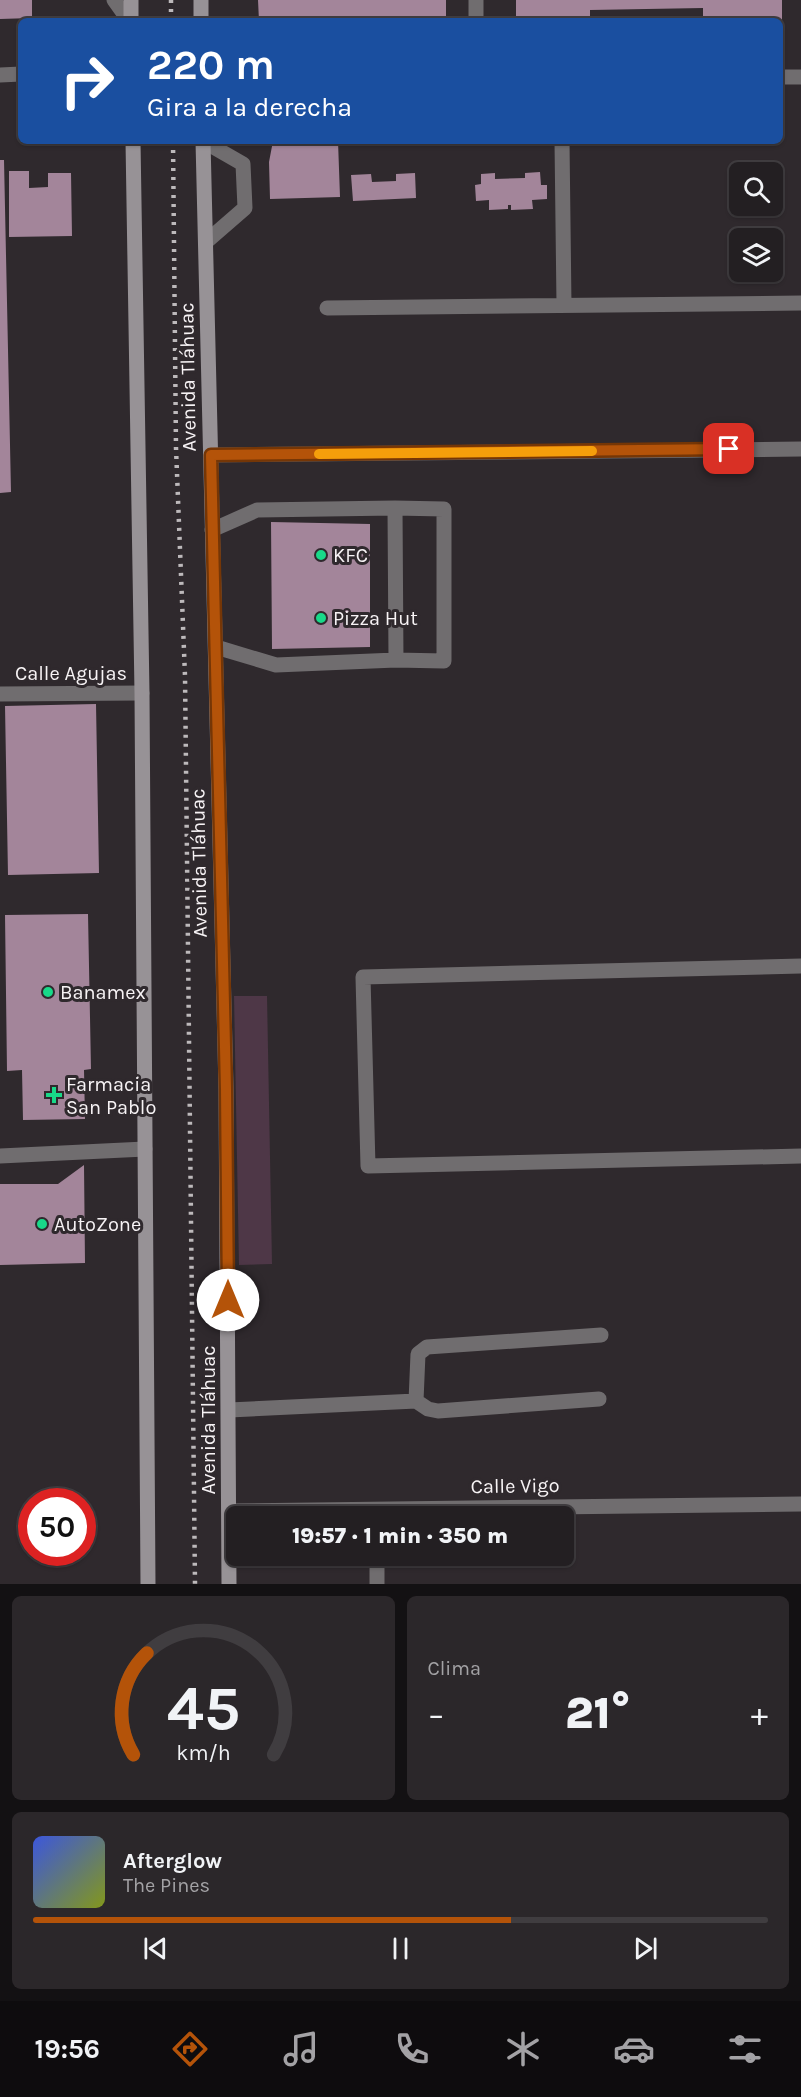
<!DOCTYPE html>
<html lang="es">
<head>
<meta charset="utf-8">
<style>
  :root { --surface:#231f22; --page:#2b272a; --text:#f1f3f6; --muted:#a3a2a5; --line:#403d40; --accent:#b45309 }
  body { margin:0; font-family:Karla,sans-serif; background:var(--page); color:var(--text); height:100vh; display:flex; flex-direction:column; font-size:22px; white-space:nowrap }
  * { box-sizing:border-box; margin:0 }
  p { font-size:20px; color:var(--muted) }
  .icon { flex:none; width:33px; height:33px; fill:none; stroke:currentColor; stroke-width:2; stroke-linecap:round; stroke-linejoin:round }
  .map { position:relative; height:1584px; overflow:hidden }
  .drawer { display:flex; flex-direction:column; gap:12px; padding:12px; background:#131113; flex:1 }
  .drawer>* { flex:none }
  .top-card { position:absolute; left:18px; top:18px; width:765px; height:126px; border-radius:9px; box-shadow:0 2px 4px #0004,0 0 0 2px var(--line); background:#1a4fa0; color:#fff; overflow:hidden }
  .fabs { position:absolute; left:729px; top:162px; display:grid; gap:12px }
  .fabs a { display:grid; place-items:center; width:54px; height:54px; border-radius:9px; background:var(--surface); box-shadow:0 2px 4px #0004,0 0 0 2px var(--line); font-size:30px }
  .speed { position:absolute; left:18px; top:1488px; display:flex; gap:12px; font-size:30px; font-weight:700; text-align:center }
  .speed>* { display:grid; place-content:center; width:78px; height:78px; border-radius:50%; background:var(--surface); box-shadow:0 2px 4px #0004,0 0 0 2px var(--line); line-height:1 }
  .speed .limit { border:9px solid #d22; background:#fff; color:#111 }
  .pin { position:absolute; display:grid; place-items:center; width:51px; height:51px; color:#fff; margin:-26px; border-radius:12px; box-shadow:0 3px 9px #0006 }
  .me { position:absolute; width:66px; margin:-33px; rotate:0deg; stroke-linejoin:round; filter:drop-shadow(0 0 4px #0008) }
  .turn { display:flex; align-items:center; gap:21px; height:126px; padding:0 30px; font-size:27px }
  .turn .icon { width:78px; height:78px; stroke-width:2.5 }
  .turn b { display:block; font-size:42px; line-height:51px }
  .big { font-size:45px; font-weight:800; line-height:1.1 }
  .drawer .tile { flex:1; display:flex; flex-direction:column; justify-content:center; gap:9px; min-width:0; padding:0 21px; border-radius:9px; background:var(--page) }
  .drawer .dial { align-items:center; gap:0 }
  .dial svg { height:156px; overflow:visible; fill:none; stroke:var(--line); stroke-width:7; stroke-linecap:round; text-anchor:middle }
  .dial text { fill:var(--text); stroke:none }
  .song { display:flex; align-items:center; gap:18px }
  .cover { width:72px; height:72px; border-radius:9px; background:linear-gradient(135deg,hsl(230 70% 55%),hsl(70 70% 35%)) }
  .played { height:6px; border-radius:3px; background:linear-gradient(90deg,var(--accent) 65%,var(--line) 65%) }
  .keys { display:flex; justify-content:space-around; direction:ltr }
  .heat { display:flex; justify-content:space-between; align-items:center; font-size:33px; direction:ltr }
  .drawer .tiles { flex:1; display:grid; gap:12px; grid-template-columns:1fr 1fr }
  .tile:last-child { grid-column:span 2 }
  .trip { position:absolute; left:226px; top:1506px; width:348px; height:60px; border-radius:9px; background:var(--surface); box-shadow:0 2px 4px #0004,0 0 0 2px var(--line); font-weight:800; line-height:60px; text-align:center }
  .dock { display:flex; height:96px; justify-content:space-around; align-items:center; background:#0e0c0e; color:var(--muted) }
  .dock .icon { width:42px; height:42px }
  .dock .current { color:var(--accent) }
  .dock b { font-size:27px; color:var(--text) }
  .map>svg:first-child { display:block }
</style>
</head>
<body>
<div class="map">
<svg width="801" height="1584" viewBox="0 0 801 1584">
  <rect width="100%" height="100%" fill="#2f292d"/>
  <path fill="#4e3747" d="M234,996H267L272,1264L239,1265Z"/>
  <path fill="#a3859a" d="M0,0H32V18L0,19Z
    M258,0H446V21H259Z
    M516,0H782V21H703V8L590,10V21H516Z
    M273,141H338L340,197L270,199L269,162Z
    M0,160H4L11,492L0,493Z
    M9,171H29V188L48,187V173H71L72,236L9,237Z
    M540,172L541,185H547V199L532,200L533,209L511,210V205H508V209L489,210V200L476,201L475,185L481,184V174L495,173V179L525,178V173Z
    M415,173L416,198L353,201L351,175L371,174L372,182L396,181V174Z
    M271,522L370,524V647L272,649Z
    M96,704L99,873L8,875L5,706Z
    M88,914L91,1069L84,1070L85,1119L23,1120L22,1070L7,1071L5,915Z
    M84,1165L85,1263L0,1265V1184H58Z"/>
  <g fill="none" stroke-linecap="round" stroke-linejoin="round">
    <path stroke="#706d6f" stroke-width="15" d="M114,0L129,21
      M476,0V21
      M203,141L243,164L245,208L207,241
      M562,141L564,305
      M327,308L801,303
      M211,455L801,449
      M395,508L444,509V661L396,660
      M212,530L257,510L395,508L396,660L276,665L216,647
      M801,966L363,977L368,1166L801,1156
      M0,1156L145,1149
      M416,1401L418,1354L427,1347L601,1335
      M229,1410L416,1401L428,1409L438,1411L599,1399"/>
    <path stroke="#706d6f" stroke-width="15" d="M0,75L21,74
      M0,694L142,693
      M229,1511L801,1504
      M377,1556V1584"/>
    <path stroke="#706d6f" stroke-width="15" d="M780,77H801"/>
    <path stroke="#979296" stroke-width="15" d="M131,0V21
      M201,0V21
      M133,141L142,693L148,1584
      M203,141L226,1089L229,1584"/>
    <path stroke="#bdb9bb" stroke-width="4.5" stroke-dasharray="3 6" stroke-linecap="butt" d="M171,0V21
      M173,141L176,448L185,676L195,1584"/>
  </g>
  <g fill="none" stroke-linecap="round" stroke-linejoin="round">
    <defs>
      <path id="route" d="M228,1300L226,1089L211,455L729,449"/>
    </defs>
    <use href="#route" stroke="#753606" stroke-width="15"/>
    <use href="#route" stroke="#b45309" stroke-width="10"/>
    <path stroke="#f59e0b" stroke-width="10" d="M319,454L592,451"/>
  </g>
  <g fill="#18d989" stroke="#2f292d" stroke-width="2">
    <circle cx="321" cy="555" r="6"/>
    <circle cx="321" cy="618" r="6"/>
    <circle cx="48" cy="992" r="6"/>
    <path d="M51 1086h6v6h6v6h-6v6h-6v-6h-6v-6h6z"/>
    <circle cx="42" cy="1224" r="6"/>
  </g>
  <g text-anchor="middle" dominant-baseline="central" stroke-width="6" stroke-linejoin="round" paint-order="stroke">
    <g font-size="20" fill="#f7f3f5" stroke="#2f292d">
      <text transform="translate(188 377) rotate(-91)">Avenida Tláhuac</text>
      <text x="71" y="673">Calle Agujas</text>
      <text transform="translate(199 863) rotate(-91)">Avenida Tláhuac</text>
      <text transform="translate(208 1420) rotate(-90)">Avenida Tláhuac</text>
      <text transform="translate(515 1486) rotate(-1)">Calle Vigo</text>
    </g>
    <g font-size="20" fill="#f7f3f5" stroke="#2f292d" text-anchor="start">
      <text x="333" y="555">KFC</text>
      <text x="333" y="618">Pizza Hut</text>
      <text x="60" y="992">Banamex</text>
      <text x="66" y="1084">Farmacia<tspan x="66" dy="23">San Pablo</tspan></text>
      <text x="54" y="1224">AutoZone</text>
    </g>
  </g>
</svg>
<div class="fabs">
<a><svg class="icon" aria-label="search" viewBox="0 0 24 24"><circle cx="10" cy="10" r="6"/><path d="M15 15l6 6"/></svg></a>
<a><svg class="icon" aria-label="layers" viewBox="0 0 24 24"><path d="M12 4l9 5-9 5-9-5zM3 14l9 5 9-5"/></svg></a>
</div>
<div class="speed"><div class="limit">50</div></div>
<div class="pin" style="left:729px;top:449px;background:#d93025"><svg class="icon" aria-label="arrive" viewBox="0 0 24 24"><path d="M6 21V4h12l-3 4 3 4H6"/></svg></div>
<svg class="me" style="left:228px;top:1300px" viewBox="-20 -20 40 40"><circle r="19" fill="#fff"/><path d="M0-13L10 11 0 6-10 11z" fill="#b45309"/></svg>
<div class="trip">19:57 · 1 min · 350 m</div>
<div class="top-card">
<div class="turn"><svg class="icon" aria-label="right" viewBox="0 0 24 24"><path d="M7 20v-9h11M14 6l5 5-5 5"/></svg><div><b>220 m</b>Gira a la derecha</div></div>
</div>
</div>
<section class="drawer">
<div class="tiles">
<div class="tile dial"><svg viewBox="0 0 100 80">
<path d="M14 69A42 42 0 1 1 86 69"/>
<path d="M14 69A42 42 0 0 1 21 17" stroke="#b45309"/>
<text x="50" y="56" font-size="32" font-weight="700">45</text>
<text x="50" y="72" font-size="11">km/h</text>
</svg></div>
<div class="tile"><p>Clima</p>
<div class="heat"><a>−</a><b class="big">21°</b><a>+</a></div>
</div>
<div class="tile">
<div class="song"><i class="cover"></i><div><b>Afterglow</b><p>The Pines</p></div></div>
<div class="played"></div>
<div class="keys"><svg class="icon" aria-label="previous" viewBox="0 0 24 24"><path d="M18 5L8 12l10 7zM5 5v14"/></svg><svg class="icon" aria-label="pause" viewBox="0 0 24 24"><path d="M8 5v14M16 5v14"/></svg><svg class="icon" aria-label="next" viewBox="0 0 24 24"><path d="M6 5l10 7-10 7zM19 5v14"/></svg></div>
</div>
</div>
</section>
<nav class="dock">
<b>19:56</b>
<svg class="icon current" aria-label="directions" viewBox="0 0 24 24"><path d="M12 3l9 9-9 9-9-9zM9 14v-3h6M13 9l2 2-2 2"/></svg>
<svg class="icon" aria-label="music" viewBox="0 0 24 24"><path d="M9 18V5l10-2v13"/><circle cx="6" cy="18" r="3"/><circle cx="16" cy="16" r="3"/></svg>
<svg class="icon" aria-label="phone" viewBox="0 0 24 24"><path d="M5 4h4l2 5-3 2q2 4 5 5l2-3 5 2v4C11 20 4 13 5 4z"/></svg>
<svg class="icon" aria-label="climate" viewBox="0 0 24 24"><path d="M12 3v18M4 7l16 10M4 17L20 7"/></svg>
<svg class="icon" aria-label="car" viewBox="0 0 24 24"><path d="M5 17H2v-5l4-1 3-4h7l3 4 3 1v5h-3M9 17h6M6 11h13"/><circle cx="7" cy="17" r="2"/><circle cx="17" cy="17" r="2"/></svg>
<svg class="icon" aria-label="filters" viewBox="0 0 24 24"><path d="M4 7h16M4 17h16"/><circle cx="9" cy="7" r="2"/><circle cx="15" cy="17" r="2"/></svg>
</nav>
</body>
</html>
